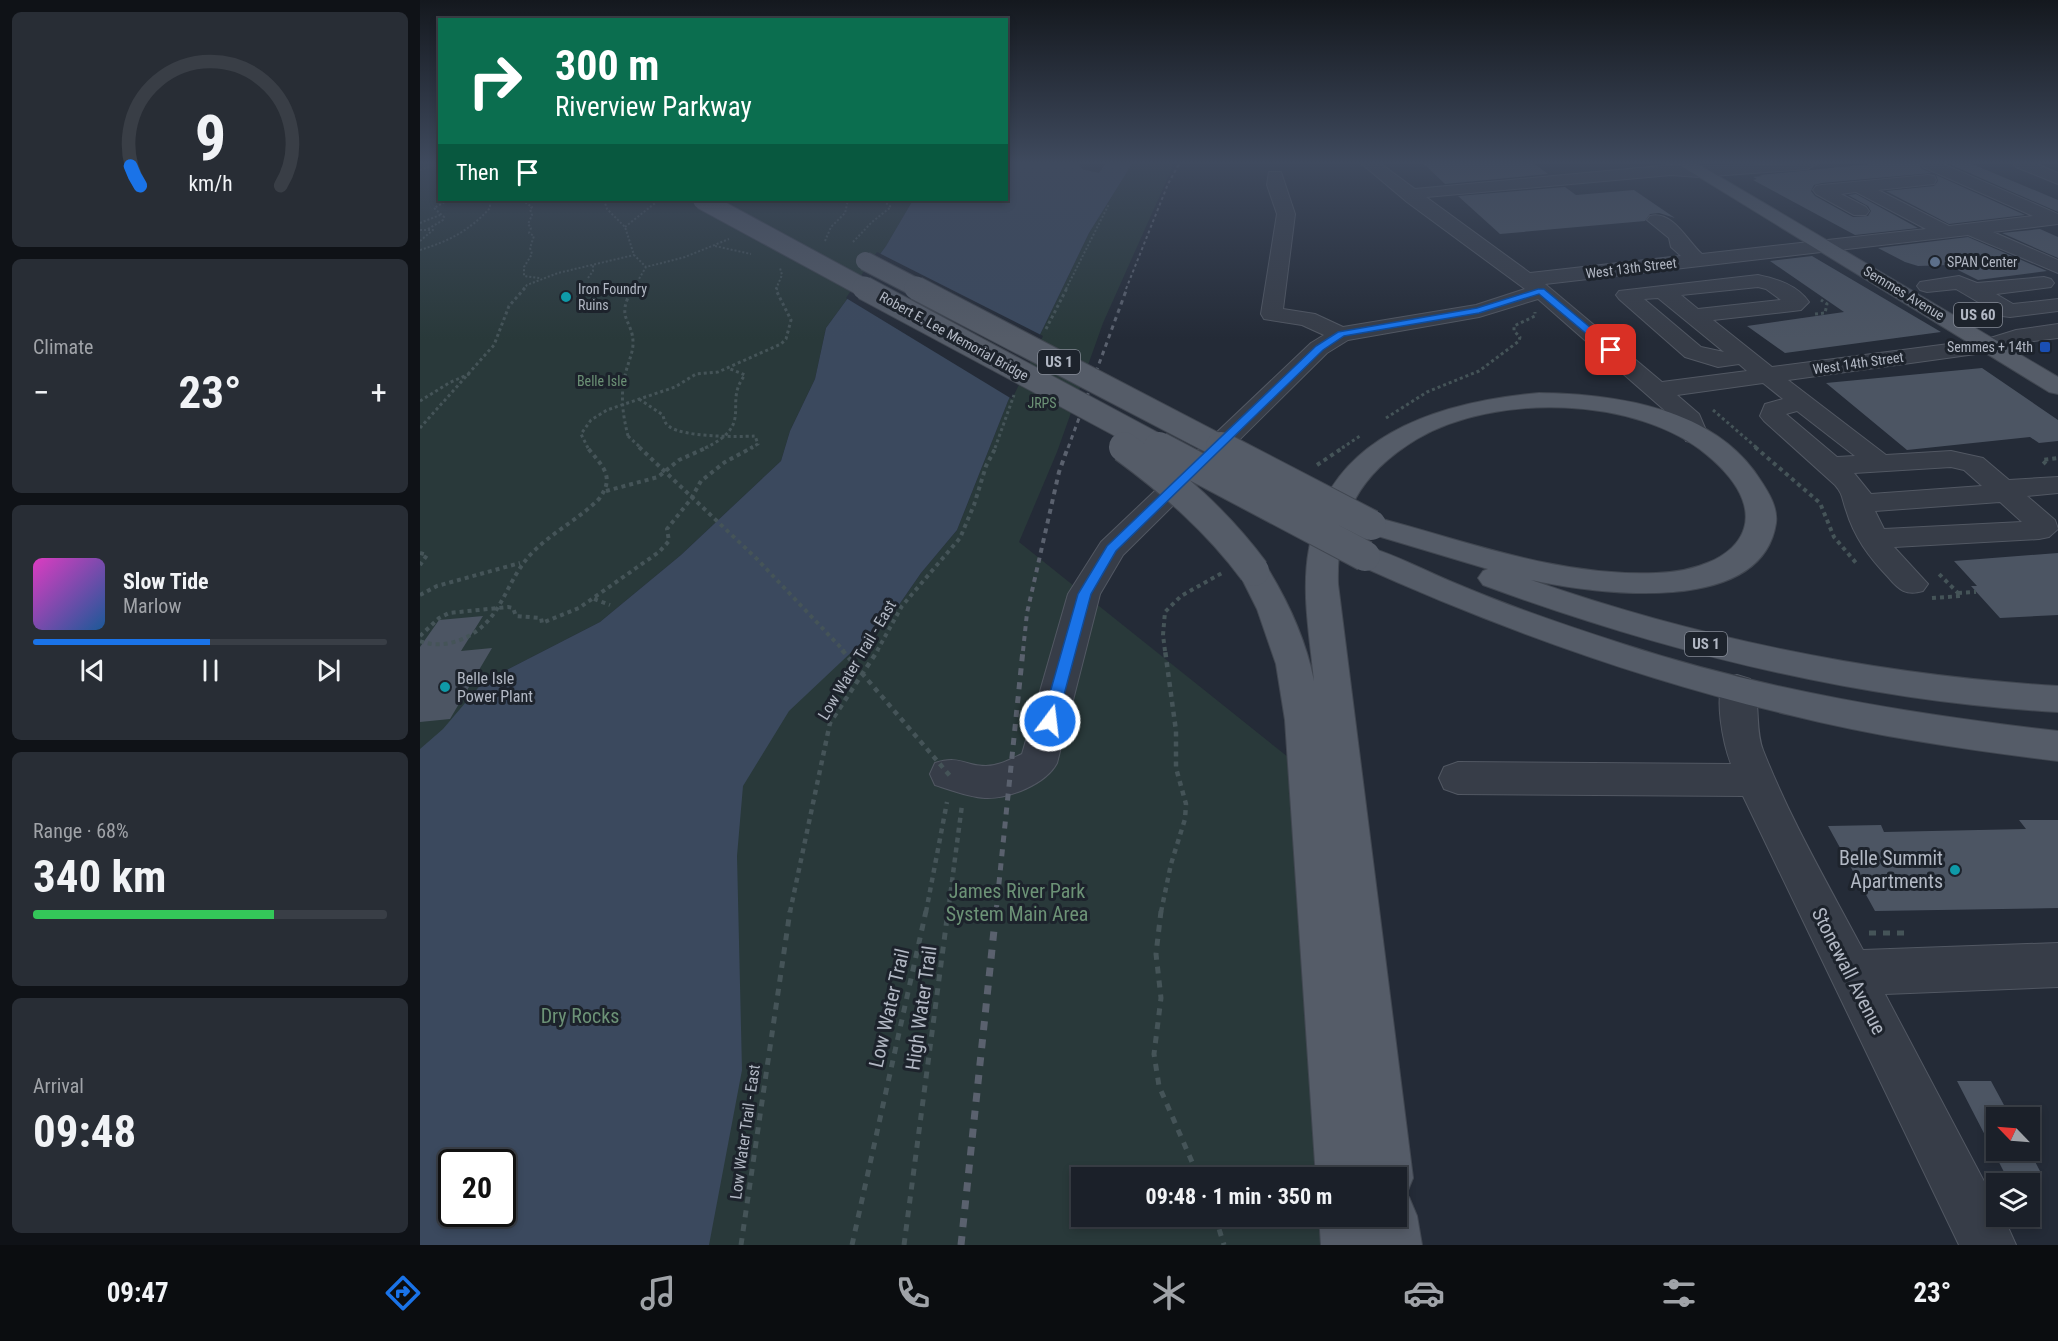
<!DOCTYPE html>
<html lang="en">
<head>
<meta charset="utf-8">
<style>
  :root { --surface:#1b2029; --page:#282d35; --text:#f1f3f6; --muted:#a0a3a8; --line:#393e46; --accent:#1a73e8 }
  body { margin:0; font-family:"Roboto Condensed",sans-serif; background:var(--page); color:var(--text); height:100vh; display:flex; flex-direction:column; font-size:22px; white-space:nowrap }
  * { box-sizing:border-box; margin:0 }
  p { font-size:20px; color:var(--muted) }
  .icon { flex:none; width:33px; height:33px; fill:none; stroke:currentColor; stroke-width:2; stroke-linecap:round; stroke-linejoin:round }
  .map { position:relative; flex:1; overflow:hidden }
  .drawer { display:flex; flex-direction:column; gap:12px; padding:12px; background:#0f1217; width:420px }
  .drawer>* { flex:none }
  .banner { position:absolute; left:18px; top:18px; width:570px; height:183px; border-radius:0px; box-shadow:0 3px 9px #0003,0 0 0 2px var(--line); background:#0b6e4f; color:#fff; overflow:hidden }
  .needle { width:39px; rotate:295deg }
  .fabs { position:absolute; left:1566px; top:1107px; display:grid; gap:12px }
  .fabs a { display:grid; place-items:center; width:54px; height:54px; border-radius:0px; background:var(--surface); box-shadow:0 3px 9px #0003,0 0 0 2px var(--line); font-size:30px }
  .speed { position:absolute; left:18px; top:1149px; display:flex; gap:12px; font-size:30px; font-weight:700; text-align:center }
  .speed>* { display:grid; place-content:center; width:78px; height:78px; border-radius:50%; background:var(--surface); box-shadow:0 3px 9px #0003,0 0 0 2px var(--line); line-height:1 }
  .speed .limit { border:3px solid #111; border-radius:9px; background:#fff; color:#111 }
  .pin { position:absolute; display:grid; place-items:center; width:51px; height:51px; color:#fff; margin:-26px; border-radius:12px; box-shadow:0 3px 9px #0006 }
  .me { position:absolute; width:66px; margin:-33px; rotate:15deg; stroke-linejoin:round; filter:drop-shadow(0 0 4px #0008) }
  .turn { display:flex; align-items:center; gap:21px; height:126px; padding:0 18px; font-size:27px }
  .turn .icon { width:78px; height:78px; stroke-width:2.5 }
  .turn b { display:block; font-size:42px; line-height:51px }
  .then { display:flex; align-items:center; height:57px; padding:0 18px; background:#0003; gap:12px; font-size:22px }
  .big { font-size:45px; font-weight:700; line-height:1.1 }
  .drawer .tile { flex:1; display:flex; flex-direction:column; justify-content:center; gap:9px; min-width:0; padding:0 21px; border-radius:9px; background:var(--page) }
  .drawer .dial { align-items:center; gap:0 }
  .dial svg { height:156px; overflow:visible; fill:none; stroke:var(--line); stroke-width:7; stroke-linecap:round; text-anchor:middle }
  .dial text { fill:var(--text); stroke:none }
  .song { display:flex; align-items:center; gap:18px }
  .cover { width:72px; height:72px; border-radius:9px; background:linear-gradient(135deg,hsl(310 70% 55%),hsl(210 70% 35%)) }
  .played { height:6px; border-radius:3px; background:linear-gradient(90deg,var(--accent) 50%,var(--line) 50%) }
  .keys { display:flex; justify-content:space-around; direction:ltr }
  .heat { display:flex; justify-content:space-between; align-items:center; font-size:33px; direction:ltr }
  .charge { height:9px; border-radius:4px; background:linear-gradient(90deg,#34c759 68%,var(--line) 0) }
  .trip { position:absolute; left:651px; top:1167px; width:336px; height:60px; border-radius:0px; background:var(--surface); box-shadow:0 3px 9px #0003,0 0 0 2px var(--line); font-weight:700; line-height:60px; text-align:center }
  .dock { display:flex; height:96px; justify-content:space-around; align-items:center; background:#0b0d10; color:var(--muted) }
  .dock .icon { width:42px; height:42px }
  .dock .on { color:var(--accent) }
  .dock b { font-size:27px; color:var(--text) }
  main { display:flex; flex:1; min-height:0 }
  .map>svg:first-child { display:block }
</style>
</head>
<body>
<main>
<section class="drawer">
<div class="tile dial"><svg viewBox="0 0 100 80">
<path d="M14 69A42 42 0 1 1 86 69"/>
<path d="M14 69A42 42 0 0 1 9 59" stroke="#1a73e8"/>
<text x="50" y="56" font-size="32" font-weight="700">9</text>
<text x="50" y="72" font-size="11">km/h</text>
</svg></div>
<div class="tile"><p>Climate</p>
<div class="heat"><a>−</a><b class="big">23°</b><a>+</a></div>
</div>
<div class="tile">
<div class="song"><i class="cover"></i><div><b>Slow Tide</b><p>Marlow</p></div></div>
<div class="played"></div>
<div class="keys"><svg class="icon" aria-label="previous" viewBox="0 0 24 24"><path d="M18 5L8 12l10 7zM5 5v14"/></svg><svg class="icon" aria-label="pause" viewBox="0 0 24 24"><path d="M8 5v14M16 5v14"/></svg><svg class="icon" aria-label="next" viewBox="0 0 24 24"><path d="M6 5l10 7-10 7zM19 5v14"/></svg></div>
</div>
<div class="tile"><p>Range · 68%</p><b class="big">340 km</b><div class="charge"></div></div>
<div class="tile"><p>Arrival</p><b class="big">09:48</b></div>
</section>
<div class="map">
<svg width="1638" height="1245" viewBox="0 0 1638 1245">
  <rect width="100%" height="100%" fill="#242b37"/>
  <path fill="#29393a" fill-rule="evenodd" d="M0,164H19L20,200H493L466,246L406,328L395,379L370,431L361,461L261,555L180,622L63,682L25,729L474,612L501,573L537,530L588,401L669,233L712,164H754L683,323L637,452L599,542L888,773L923,1177L662,1178V1216L926,1217L929,1245H0ZM32,1162H82V1214H32Z"/>
  <path fill="#3b495e" fill-rule="evenodd" d="M587,164H658L662,169L679,173L685,164H712L669,233L588,401L537,530L501,573L474,612L369,711L323,786L317,856L322,1070L289,1245H0V749L23,729L63,682L180,622L261,555L361,461L370,431L395,379L406,328L466,246L493,200H586ZM32,1162H82V1214H32Z"/>
  <path fill="#242b37" d="M457,252L623,336L592,399L426,298Z"/>
  <path fill="#4c5563" d="M1004,164H1115L1128,174L1025,184Z
    M1451,164H1499L1502,169L1512,173L1402,183L1394,185L1391,191L1395,196L1433,217L1448,216L1451,211L1448,206L1428,195L1436,194L1498,228L1435,235L1333,180L1337,179L1333,177L1342,176L1339,175Z
    M1529,164H1552L1638,200V212Z
    M1516,175L1605,215L1529,224L1466,191L1514,186L1518,181Z
    M1145,187L1156,195L1214,190L1255,218L1239,213L1230,214L1225,221L1080,234L1038,196Z
    M1620,229L1638,237V258L1582,233Z
    M1548,237L1627,271L1558,280L1528,265L1498,266L1485,262L1458,248Z
    M1392,256L1521,332L1365,353L1327,326L1424,312L1350,261Z
    M1562,368L1638,420V441L1619,443L1610,437L1487,450L1406,383Z
    M1638,553V615L1580,618L1551,586H1557L1534,561Z
    M63,616L41,651L72,648L30,719L0,722V647L19,620Z
    M1599,820H1638V908L1455,911L1408,826L1461,825L1464,832L1606,829Z
    M1537,1081H1571L1591,1118H1576V1150H1609L1621,1173L1584,1172Z"/>
  <g fill="none" stroke-linecap="round" stroke-linejoin="round">
    <defs>
      <path id="minor" d="M942,164H961L995,189L1251,165C1299,168 1348,164 1396,164L1388,169L1279,177L1251,175L1006,197L1110,273L1261,256L1251,247L1249,238L1227,220L1230,216C1253,210 1268,242 1282,254L1506,229L1436,192L1421,194L1446,207L1449,211L1446,215H1434L1396,194L1393,190L1396,186L1402,185L1508,175L1514,176L1516,180L1514,184L1458,190L1529,226L1613,216L1503,167L1501,164H1523L1638,214V224L1573,232L1638,260V273L1548,235L1125,284L1242,382L1327,371L1319,364L1298,367L1265,357L1199,299L1196,295L1199,291L1338,275C1357,279 1377,285 1389,302L1381,310L1373,311L1293,320L1352,367L1567,339L1596,330L1638,324V338L1599,343L1570,352L1368,380L1466,455L1531,451L1563,458L1589,480L1638,477V493L1607,496L1635,520L1638,529L1629,537L1619,539L1474,547L1508,584L1503,591C1486,596 1479,590 1468,577C1449,557 1434,537 1426,510C1422,499 1423,494 1415,485L1344,421L1340,416L1345,404L1363,399L1343,383L1257,395L1279,414L1288,435L1284,441L1275,443L1266,441L1258,422L1118,299L1059,317L928,340L907,353L703,555L680,594L637,763C626,784 589,799 565,798C549,797 531,790 515,785L510,774L515,763C540,755 544,766 566,766C579,766 591,759 602,754L648,594L681,542L891,343L904,335L882,325L844,319L841,314L857,214L847,185L849,172H861L875,214L863,309L895,314L923,327L1056,305L1105,289L987,202ZM1338,287L1346,289L1361,300L1278,309L1261,295ZM1238,298L1304,352L1281,347L1224,299ZM1377,411L1435,456L1417,457L1366,414ZM1531,467L1544,470L1562,486L1451,494L1434,473ZM1580,502L1602,522L1464,529L1455,511Z
        M1594,164H1617L1638,173V184L1596,167Z
        M1539,276L1557,283L1624,277L1631,279L1634,283L1631,287L1576,294L1593,304L1638,299V311L1590,317L1582,316L1536,289L1507,292L1500,290L1497,286L1500,282Z
        M1317,675L1330,679C1342,700 1334,727 1343,750C1370,819 1408,884 1443,950L1638,943V987L1465,994L1576,1204V1216H1583L1596,1245H1539L1323,796L1038,794L1024,789L1019,778L1024,767L1038,762L1311,764C1303,743 1294,698 1304,679Z"/>
      <path id="major" d="M1258,164H1278L1638,377V394L1629,392Z
        M1119,393C1197,394 1296,408 1341,481C1349,493 1358,508 1356,523C1342,617 1175,594 1111,580C1280,639 1459,675 1638,686V712C1441,701 1248,653 1063,585L1058,578L1063,571L1068,569L941,531L936,525L941,519L951,516C1044,540 1137,577 1236,573C1319,570 1362,517 1287,455C1217,396 1074,393 997,439C939,474 916,517 918,584L993,1178L986,1195L989,1197L997,1216L1002,1245H901L899,1216H976V1178H896L865,720L856,664L837,609L818,571L823,564L834,561L845,564C867,599 886,640 894,681C890,637 881,592 889,549C907,435 1020,402 1119,393Z
        M945,546C977,555 1007,572 1037,584C1091,607 1147,626 1203,644C1344,690 1491,714 1638,731V761C1548,750 1458,737 1370,715C1219,679 1075,627 934,563L930,556L934,549Z"/>
    </defs>
    <use href="#minor" stroke="#525863" stroke-width="2"/>
    <use href="#major" stroke="#414751" stroke-width="2"/>
    <path stroke="#455458" stroke-width="2" stroke-dasharray="2 2" stroke-linecap="butt" d="M0,170L18,164
      M102,200L112,207L110,209L112,215L108,224L111,228L109,233L114,236L110,248L112,254L104,267V276L120,278
      M184,200L187,209L205,227L214,255L226,267
      M0,223L20,215
      M205,227L239,200
      M8,229L23,220L24,217L14,208L28,200
      M0,230H13L0,241
      M405,241L411,227L425,213L428,200
      M433,242L452,222L471,207L466,203L469,200
      M295,246L331,254
      M0,250C29,241 49,231 70,208V200
      M168,278L173,271V265
      M103,289L107,285L138,273L214,255
      M213,289L226,267L265,257L309,239
      M356,289L362,275L360,268
      M646,289L689,204"/>
    <path stroke="#455458" stroke-width="3" stroke-dasharray="3 3" stroke-linecap="butt" d="M1395,314L1405,313L1407,304L1401,300
      M626,329L647,288
      M219,399L243,415C244,420 245,424 250,427C264,437 316,437 335,436L338,444L330,448
      M0,401L29,383L51,373
      M1293,410L1337,448
      M966,418L1007,392L1059,371L1099,341L1100,337L1094,331V326L1115,316V312
      M0,428L74,345L89,306L105,288
      M208,436C203,416 200,396 205,376C207,365 212,356 213,345C214,319 194,320 213,288
      M168,448L161,434L171,420L187,410L255,387L276,374L298,372L361,344L366,339L371,320L356,290L357,288
      M285,448C336,424 302,404 325,375L308,368
      M575,448L594,395
      M922,448L940,436"/>
    <path stroke="#455458" stroke-width="4" stroke-dasharray="4 4" stroke-linecap="butt" d="M1335,447L1400,503L1414,537L1437,564
      M1626,464L1622,460L1638,458
      M897,465L924,447
      M186,491L238,477L259,460L288,447
      M0,553L7,555L0,565
      M1538,593L1556,592
      M0,595L17,586L100,563
      M1512,598L1541,596L1518,573
      M174,599L190,605
      M0,636L19,618L29,613L88,607L93,608L96,616L121,618L122,623L159,608L239,552L249,541L247,529L271,499L281,481L305,462L333,447
      M0,641C13,646 27,645 40,640C83,623 83,584 111,554C131,533 159,519 179,499C196,476 182,466 167,447
      M457,651L482,606L540,538L554,505L566,466L576,447
      M745,651L743,635L745,612L761,596L802,573"/>
    <path stroke="#455458" stroke-width="4.5" stroke-dasharray="5 5" stroke-linecap="butt" d="M370,912L410,723L458,650
      M506,912L527,802
      M528,912L542,805
      M741,912L751,864L765,819L766,804L756,768V731L745,650"/>
    <path stroke="#455458" stroke-width="5" stroke-dasharray="7 7" stroke-linecap="butt" d="M741,911L736,954L741,998L734,1054L739,1086L779,1178
      M1449,933H1489
      M795,1216L804,1245
      M321,1245L370,911
      M432,1245L506,911
      M484,1245L528,911"/>
    <use href="#minor" fill="#373d48" fill-rule="evenodd"/>
    <use href="#major" fill="#555c68" fill-rule="evenodd"/>
    <path stroke="#5a616e" stroke-width="2" stroke-dasharray="3 3" stroke-linecap="butt" d="M706,289L748,184L759,164"/>
    <path stroke="#5a616e" stroke-width="3" stroke-dasharray="4.5 4.5" stroke-linecap="butt" d="M648,448L707,288"/>
    <path stroke="#5a616e" stroke-width="4" stroke-dasharray="5 5" stroke-linecap="butt" d="M603,651L607,613L639,472L648,447"/>
    <path stroke="#5a616e" stroke-width="5" stroke-dasharray="7 7" stroke-linecap="butt" d="M576,912L603,650"/>
    <path stroke="#5a616e" stroke-width="7" stroke-dasharray="9 9" stroke-linecap="butt" d="M541,1245L576,911"/>
    <defs>
      <path id="major-bridge-far2" d="M282,200L446,289
        M445,261L499,289"/>
      <path id="major-bridge-far1" d="M444,288L742,448
        M496,288L803,448
        M703,446L706,448"/>
      <path id="major-bridge" d="M704,447C753,483 797,521 834,571
        M739,447L945,556
        M801,447L951,525"/>
    </defs>
    <use href="#major-bridge-far2" stroke="#414751" stroke-width="20" stroke-linecap="butt"/>
    <use href="#major-bridge-far1" stroke="#414751" stroke-width="25" stroke-linecap="butt"/>
    <use href="#major-bridge" stroke="#414751" stroke-width="32" stroke-linecap="butt"/>
    <path stroke="#455458" stroke-width="3" stroke-dasharray="3 3" stroke-linecap="butt" d="M208,436L221,448"/>
    <path stroke="#455458" stroke-width="4" stroke-dasharray="4 4" stroke-linecap="butt" d="M219,447L336,558L424,651"/>
    <path stroke="#455458" stroke-width="4.5" stroke-dasharray="5 5" stroke-linecap="butt" d="M422,650L531,777"/>
    <use href="#major-bridge-far2" stroke="#555c68" stroke-width="18"/>
    <use href="#major-bridge-far1" stroke="#555c68" stroke-width="23"/>
    <use href="#major-bridge" stroke="#555c68" stroke-width="30"/>
  </g>
  <linearGradient id="sky" x2="0" y2="1"><stop stop-color="#14181e"/><stop offset="0.48" stop-color="#3f4a5e"/><stop offset="1" stop-color="#3f4a5e" stop-opacity="0"/></linearGradient>
  <rect width="1638" height="339" fill="url(#sky)"/>
  <path fill="#1a73e8" stroke="#114b97" stroke-width="1.5" d="M1118,289H1124L1195,348V352H1188L1119,294L1059,313L924,336L903,350L696,551L671,594L637,721L635,725H624L622,721L658,594L687,546L896,346L918,332L1057,308Z"/>
  <circle fill="#5c6f8a" stroke="#1d232c" stroke-width="2" cx="1515" cy="262" r="6"/>
  <g fill="#0f9aa8" stroke="#1d232c" stroke-width="2">
    <circle cx="146" cy="297" r="6"/>
    <circle cx="25" cy="687" r="6"/>
    <circle cx="1535" cy="870" r="6"/>
  </g>
  <rect fill="#1a4fb4" stroke="#1d232c" stroke-width="2" x="1619" y="341" width="12" height="12" rx="3"/>
  <g text-anchor="middle" dominant-baseline="central" stroke-width="6" stroke-linejoin="round" paint-order="stroke">
    <g font-size="14" fill="#b2b8c4" stroke="#1d232c" text-anchor="start">
      <text x="1527" y="262">SPAN Center</text>
      <text x="158" y="289">Iron Foundry<tspan x="158" dy="16">Ruins</tspan></text>
      <text x="1613" y="347" text-anchor="end">Semmes + 14th</text>
    </g>
    <g font-size="14" fill="#b2b8c4" stroke="#1d232c">
      <text transform="translate(1211 268) rotate(-7)">West 13th Street</text>
      <text transform="translate(1484 293) rotate(31)">Semmes Avenue</text>
      <text transform="translate(534 336) rotate(29)">Robert E. Lee Memorial Bridge</text>
      <text transform="translate(1438 363) rotate(-8)">West 14th Street</text>
    </g>
    <g font-size="14" fill="#6c9276" stroke="#1d232c">
      <text x="182" y="381">Belle Isle</text>
      <text x="622" y="403">JRPS</text>
    </g>
    <g fill="#1d232c" stroke="#858b96" stroke-width="1.5">
      <rect x="1534" y="303" width="48" height="24" rx="4.5"/>
      <rect x="618" y="350" width="42" height="24" rx="4.5"/>
      <rect x="1265" y="632" width="42" height="24" rx="4.5"/>
    </g>
    <g font-size="15" font-weight="bold" fill="#b2b8c4">
      <text x="1558" y="315">US 60</text>
      <text x="639" y="362">US 1</text>
      <text x="1286" y="644">US 1</text>
    </g>
    <g font-size="16" fill="#b2b8c4" stroke="#1d232c">
      <text transform="translate(437 660) rotate(-59)">Low Water Trail - East</text>
      <text transform="translate(325 1132) rotate(-82)">Low Water Trail - East</text>
    </g>
    <g font-size="16" fill="#b2b8c4" stroke="#1d232c" text-anchor="start">
      <text x="37" y="678">Belle Isle<tspan x="37" dy="18">Power Plant</tspan></text>
    </g>
    <g font-size="20" fill="#b2b8c4" stroke="#1d232c" text-anchor="end">
      <text x="1523" y="858">Belle Summit<tspan x="1523" dy="23">Apartments</tspan></text>
    </g>
    <g font-size="20" fill="#6c9276" stroke="#1d232c">
      <text x="597" y="891">James River Park<tspan x="597" dy="23">System Main Area</tspan></text>
      <text x="160" y="1016">Dry Rocks</text>
    </g>
    <g font-size="20" fill="#b2b8c4" stroke="#1d232c">
      <text transform="translate(1429 971) rotate(63)">Stonewall Avenue</text>
      <text transform="translate(469 1008) rotate(-77)">Low Water Trail</text>
      <text transform="translate(501 1008) rotate(-82)">High Water Trail</text>
    </g>
  </g>
</svg>
<div class="fabs">
<a><svg class="needle" viewBox="-14 -14 28 28"><path d="M0-13l5 13h-10z" fill="#e53935"/><path d="M0 13l5-13h-10z" fill="#a0a3a8"/></svg></a>
<a><svg class="icon" aria-label="layers" viewBox="0 0 24 24"><path d="M12 4l9 5-9 5-9-5zM3 14l9 5 9-5"/></svg></a>
</div>
<div class="speed"><div class="limit">20</div></div>
<div class="pin" style="left:1191px;top:350px;background:#d93025"><svg class="icon" aria-label="arrive" viewBox="0 0 24 24"><path d="M6 21V4h12l-3 4 3 4H6"/></svg></div>
<svg class="me" style="left:630px;top:721px" viewBox="-20 -20 40 40"><circle r="17" fill="#1a73e8" stroke="#fff" stroke-width="3"/><path d="M0-11L8 9 0 5-8 9z" fill="#fff"/></svg>
<div class="trip">09:48 · 1 min · 350 m</div>
<div class="banner">
<div class="turn"><svg class="icon" aria-label="right" viewBox="0 0 24 24"><path d="M7 20v-9h11M14 6l5 5-5 5"/></svg><div><b>300 m</b>Riverview Parkway</div></div>
<div class="then">Then<svg class="icon" aria-label="arrive" viewBox="0 0 24 24"><path d="M6 21V4h12l-3 4 3 4H6"/></svg></div>
</div>
</div>
</main>
<nav class="dock">
<b>09:47</b>
<svg class="icon on" aria-label="directions" viewBox="0 0 24 24"><path d="M12 3l9 9-9 9-9-9zM9 14v-3h6M13 9l2 2-2 2"/></svg>
<svg class="icon" aria-label="music" viewBox="0 0 24 24"><path d="M9 18V5l10-2v13"/><circle cx="6" cy="18" r="3"/><circle cx="16" cy="16" r="3"/></svg>
<svg class="icon" aria-label="phone" viewBox="0 0 24 24"><path d="M5 4h4l2 5-3 2q2 4 5 5l2-3 5 2v4C11 20 4 13 5 4z"/></svg>
<svg class="icon" aria-label="climate" viewBox="0 0 24 24"><path d="M12 3v18M4 7l16 10M4 17L20 7"/></svg>
<svg class="icon" aria-label="car" viewBox="0 0 24 24"><path d="M5 17H2v-5l4-1 3-4h7l3 4 3 1v5h-3M9 17h6M6 11h13"/><circle cx="7" cy="17" r="2"/><circle cx="17" cy="17" r="2"/></svg>
<svg class="icon" aria-label="filters" viewBox="0 0 24 24"><path d="M4 7h16M4 17h16"/><circle cx="9" cy="7" r="2"/><circle cx="15" cy="17" r="2"/></svg>
<b>23°</b>
</nav>
</body>
</html>
